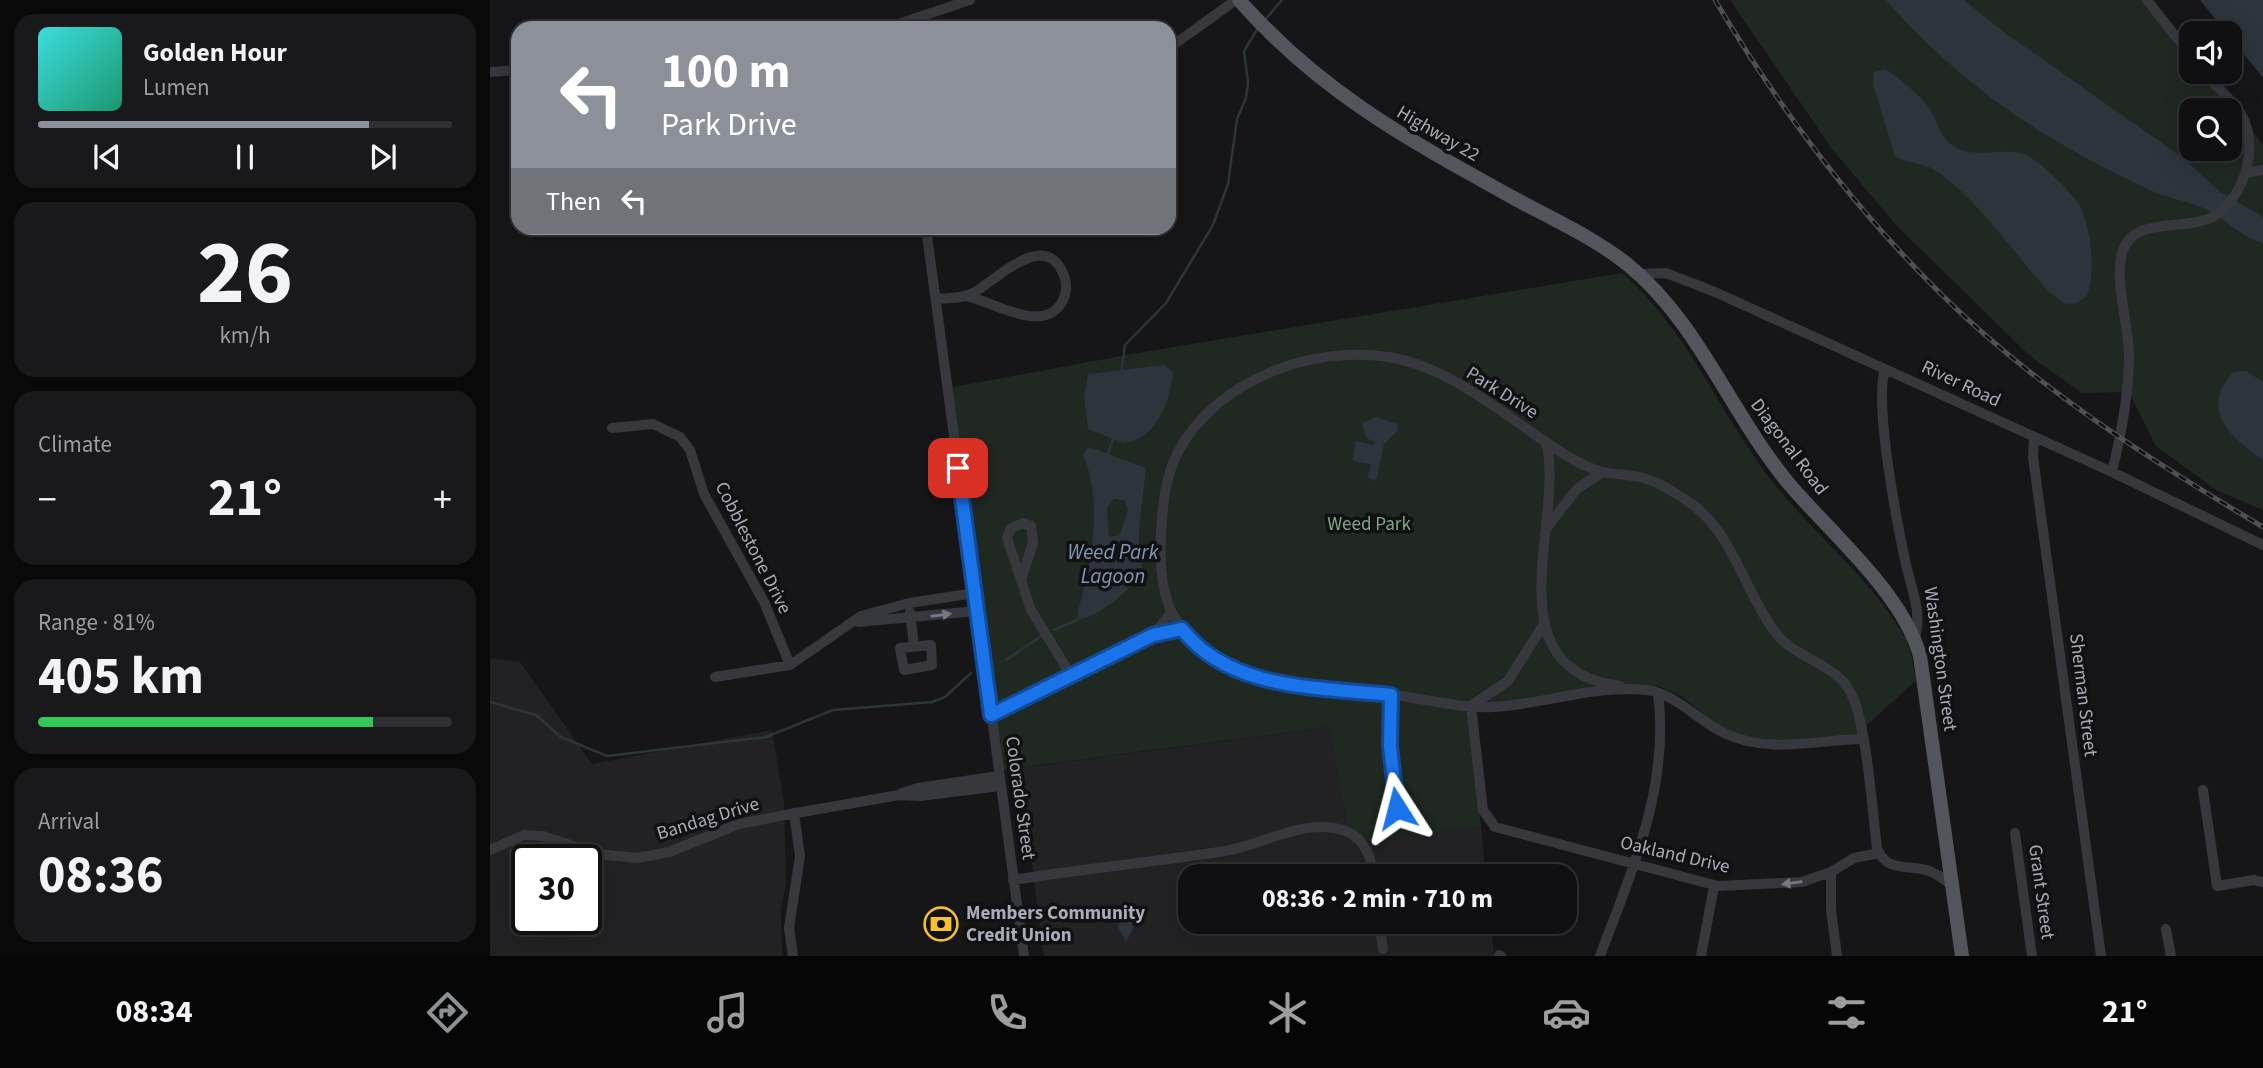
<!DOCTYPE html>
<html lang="en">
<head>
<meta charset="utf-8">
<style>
  :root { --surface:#101012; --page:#19191b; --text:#f1f3f6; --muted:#9c9d9f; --line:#303032; --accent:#8c9099 }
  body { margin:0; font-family:"Source Sans 3",sans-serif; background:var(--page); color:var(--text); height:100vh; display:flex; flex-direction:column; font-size:26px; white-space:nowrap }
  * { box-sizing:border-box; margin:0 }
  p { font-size:23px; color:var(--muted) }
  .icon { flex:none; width:38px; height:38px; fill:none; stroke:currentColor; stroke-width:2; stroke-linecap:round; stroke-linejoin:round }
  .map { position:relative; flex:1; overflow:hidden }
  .sheet { display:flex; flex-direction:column; gap:14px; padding:14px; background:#09090a; width:490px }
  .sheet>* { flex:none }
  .hud { position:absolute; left:21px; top:21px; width:665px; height:214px; border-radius:21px; box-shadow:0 7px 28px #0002,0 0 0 2px var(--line); background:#8c9099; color:#fff; overflow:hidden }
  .controls { position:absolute; left:1689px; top:21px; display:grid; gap:14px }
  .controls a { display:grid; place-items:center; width:63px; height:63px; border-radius:14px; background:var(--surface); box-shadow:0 7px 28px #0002,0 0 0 2px var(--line); font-size:35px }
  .speed { position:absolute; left:21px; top:844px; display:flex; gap:14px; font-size:35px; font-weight:700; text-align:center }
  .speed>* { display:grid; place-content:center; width:91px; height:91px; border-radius:50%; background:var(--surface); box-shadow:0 7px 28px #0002,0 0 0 2px var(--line); line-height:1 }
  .speed .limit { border:4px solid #111; border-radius:10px; background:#fff; color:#111 }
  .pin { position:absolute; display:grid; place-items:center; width:60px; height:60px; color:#fff; margin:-30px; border-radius:14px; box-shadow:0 4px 10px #0006 }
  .me { position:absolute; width:77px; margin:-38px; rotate:351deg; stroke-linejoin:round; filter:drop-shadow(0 0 5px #0008) }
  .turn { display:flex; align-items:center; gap:24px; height:147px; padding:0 35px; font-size:32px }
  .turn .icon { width:91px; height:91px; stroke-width:2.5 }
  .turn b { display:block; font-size:49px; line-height:60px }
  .then { display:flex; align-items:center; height:66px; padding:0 35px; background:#0003; gap:14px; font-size:26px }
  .big { font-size:52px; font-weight:700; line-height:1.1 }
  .sheet .tile { flex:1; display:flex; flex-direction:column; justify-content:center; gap:10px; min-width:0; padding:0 24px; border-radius:21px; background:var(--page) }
  .sheet .dial { align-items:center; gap:0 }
  .dial b { font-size:91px; line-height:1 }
  .song { display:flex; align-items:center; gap:21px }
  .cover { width:84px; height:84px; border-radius:10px; background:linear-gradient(135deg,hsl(180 70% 55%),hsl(160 70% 35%)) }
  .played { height:7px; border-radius:4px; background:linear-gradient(90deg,var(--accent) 80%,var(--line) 80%) }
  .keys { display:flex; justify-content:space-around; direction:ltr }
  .heat { display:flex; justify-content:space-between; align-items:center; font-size:38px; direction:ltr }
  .charge { height:10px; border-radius:5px; background:linear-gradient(90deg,#34c759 81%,var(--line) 0) }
  .trip { position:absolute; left:688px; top:864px; width:399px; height:70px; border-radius:21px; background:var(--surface); box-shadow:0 7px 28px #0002,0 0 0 2px var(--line); font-weight:700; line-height:70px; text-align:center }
  .menu { display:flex; height:112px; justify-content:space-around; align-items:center; background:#060607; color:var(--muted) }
  .menu .icon { width:49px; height:49px }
  .menu .selected { color:var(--accent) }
  .menu b { font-size:32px; color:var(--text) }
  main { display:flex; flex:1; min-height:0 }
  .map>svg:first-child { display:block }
</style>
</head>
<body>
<main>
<section class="sheet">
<div class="tile">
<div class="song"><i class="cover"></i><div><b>Golden Hour</b><p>Lumen</p></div></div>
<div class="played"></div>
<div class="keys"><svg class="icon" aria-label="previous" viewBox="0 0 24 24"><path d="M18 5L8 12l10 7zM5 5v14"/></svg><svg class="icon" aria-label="pause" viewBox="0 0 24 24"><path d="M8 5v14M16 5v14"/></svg><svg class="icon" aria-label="next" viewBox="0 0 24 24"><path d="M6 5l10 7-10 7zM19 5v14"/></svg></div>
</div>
<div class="tile dial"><b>26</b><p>km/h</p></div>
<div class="tile"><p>Climate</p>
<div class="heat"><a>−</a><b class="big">21°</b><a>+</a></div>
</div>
<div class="tile"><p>Range · 81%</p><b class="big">405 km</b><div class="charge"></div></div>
<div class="tile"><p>Arrival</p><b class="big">08:36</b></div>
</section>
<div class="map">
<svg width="1773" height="956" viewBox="0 0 1773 956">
  <rect width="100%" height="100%" fill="#161618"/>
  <path fill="#222225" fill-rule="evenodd" d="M0,658L30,662L102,764L282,730L294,803L296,884L291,910L292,956H0ZM37,859H96V919H37Z
    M841,727L857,825L914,835L991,826L996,877H700V922H1001L1004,956H554L529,768Z"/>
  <path fill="#202822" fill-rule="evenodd" d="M1240,0H1658L1701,53V72H1717L1773,145V510L1726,490L1666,446L1639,392L1592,393L1540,356L1406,225L1342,149ZM1701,110H1740V149H1701Z
    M1132,273C1196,327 1228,410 1278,476C1320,531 1377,574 1413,634C1421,647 1423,665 1426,680L1364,737L1297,744L1261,739L1227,726L1193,697L1168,686L978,713L991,826C953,832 915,835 876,839L857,825L840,727L510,770L458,388L642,354Z"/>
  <path fill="#2c343c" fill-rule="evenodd" d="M1396,0H1474L1511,30L1693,158L1730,192L1773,217V243C1752,238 1733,217 1713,208C1695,200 1675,198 1658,189C1553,140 1473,87 1396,0Z
    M1710,0H1773V78Z
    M1396,69C1412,81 1427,92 1439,108C1449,122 1449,138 1465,147C1485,159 1512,147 1533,154C1548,158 1584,194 1591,208C1601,230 1607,276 1596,297L1586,303L1575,304L1559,292C1525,255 1490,202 1449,173C1435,162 1421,165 1405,156L1383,84L1384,72Z
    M674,365L683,372C681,400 666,440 634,443L598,429L594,397L598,374Z
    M1756,371L1773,382V460C1740,437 1709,410 1743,372Z
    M886,417L907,424L908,430L894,444L886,481L877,478L881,464L862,461L866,441L883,445L885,442L876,438L872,423Z
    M599,447L656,468C654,491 649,516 649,539C648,547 652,557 652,565C652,583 606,620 589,619L588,611C602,561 613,503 593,454ZM624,499L634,500L638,509L630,535L619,537L617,508Z
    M639,908L643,929L636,942L628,927L631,913Z"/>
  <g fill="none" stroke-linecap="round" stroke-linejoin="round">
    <path stroke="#2c343c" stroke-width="2.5" d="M774,21L792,0
      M632,369L635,345L676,303L723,225L738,184L747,119L756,98L758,83L754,51L768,28
      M618,454L623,439
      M564,630L589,619
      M516,660L550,637
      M0,702L46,715L71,737L117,756L276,737L343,710L442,702L455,697L481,673"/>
    <path stroke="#37383d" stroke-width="10" d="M1657,0L1701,56
      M396,28L480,0
      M679,48L746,0
      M0,72L28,70
      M1756,173L1773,170
      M436,228L534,956
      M1149,274L1176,273L1225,292L1622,472L1773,545
      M446,299C458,298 472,299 483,293C506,281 553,229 573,273C578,284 577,294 571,304C550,334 503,301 476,296
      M1395,369C1384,405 1407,523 1416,565C1422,589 1432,613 1425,638
      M122,428L163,424L190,437L200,450L214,494L274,602L300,665
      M1544,438L1543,457L1611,956
      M1056,442C1073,506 1020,627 1084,670C1097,680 1114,683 1130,686
      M1622,472C1631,435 1639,395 1639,356C1639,325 1623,278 1633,250C1646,215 1698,232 1724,216C1755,197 1769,147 1752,116C1743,99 1725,87 1713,72
      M533,523L541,526L543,543L531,580L517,538L521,528Z
      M1058,526L1087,489L1112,472
      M531,580L541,610L582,677
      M681,611C726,691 824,686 904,695C937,699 971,709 1004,707C1055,704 1107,684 1157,690C1187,694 1209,722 1236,734C1281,754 1325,740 1372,739
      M420,612L424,646
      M368,622L487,611
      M1055,622L1018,681L981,706L993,810L1005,827L1228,886L1312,882L1341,872L1364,858L1389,853
      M441,645L442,665L414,670L410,648Z
      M225,677L300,665L371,616L419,603L485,593
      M901,695L900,746L907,808
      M501,715L644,646C660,636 672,628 681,611C670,586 670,558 671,531C673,504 675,477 688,452C726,380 822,345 898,357C961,367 1014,415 1066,449C1080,458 1096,468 1113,472C1126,475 1140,474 1153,478C1169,482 1185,493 1199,502C1243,532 1254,591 1285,632C1305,659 1346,663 1361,693C1377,726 1382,809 1387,848C1396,873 1419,864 1439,871C1448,874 1456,881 1463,886
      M1713,790L1727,886L1764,880L1773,882
      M412,793L428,788L509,776
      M1525,833L1542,956
      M0,850L34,835L53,836L108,854L147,858L179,852L249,824L295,815L409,795L430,796L510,786
      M1341,872V910L1347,956
      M523,880C593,869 664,862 735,851C773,845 808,820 849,829C873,834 881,855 884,877
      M889,922L893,949
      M1676,929L1681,956
      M1009,955L1011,956
      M303,956L299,928L310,856L304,813
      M1110,956C1142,870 1180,786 1168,693
      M1211,956L1224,886"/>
    <path stroke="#53555c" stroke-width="14" d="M749,0C830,92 917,139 1022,197C1060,218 1103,237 1137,264C1209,322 1241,415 1300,485C1342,534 1413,594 1430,656L1472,956"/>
    <defs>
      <path id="rail" d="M1225,0C1287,105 1364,208 1451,294C1545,387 1660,460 1773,527"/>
    </defs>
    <use href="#rail" stroke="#4e5056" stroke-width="5"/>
    <use href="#rail" stroke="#111113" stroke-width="2.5" stroke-dasharray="8" stroke-linecap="butt"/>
  </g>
  <defs><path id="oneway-solid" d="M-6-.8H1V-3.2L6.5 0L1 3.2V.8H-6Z" transform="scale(1.75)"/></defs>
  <g fill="#757881">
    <use href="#oneway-solid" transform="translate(451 615) rotate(-7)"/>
    <use href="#oneway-solid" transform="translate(1302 883) rotate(173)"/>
  </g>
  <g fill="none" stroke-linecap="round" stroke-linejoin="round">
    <defs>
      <path id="route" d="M468,468L501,715L663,635L692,629C740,691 830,687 901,695L900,746L907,808"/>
    </defs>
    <use href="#route" stroke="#114b97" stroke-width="18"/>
    <use href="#route" stroke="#1a73e8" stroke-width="12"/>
  </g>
  <defs>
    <symbol id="bank-ring" viewBox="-11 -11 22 22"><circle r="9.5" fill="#111113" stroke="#f5bf32" stroke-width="1.5"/><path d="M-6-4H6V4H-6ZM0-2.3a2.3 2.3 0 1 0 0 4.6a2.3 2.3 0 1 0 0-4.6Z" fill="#f5bf32"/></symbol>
  </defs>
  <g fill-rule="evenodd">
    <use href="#bank-ring" x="432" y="905" width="38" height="38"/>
  </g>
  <g text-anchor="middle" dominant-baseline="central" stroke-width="7" stroke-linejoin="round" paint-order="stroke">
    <g font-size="19" fill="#a8acb8" stroke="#111113">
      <text transform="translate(948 134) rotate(30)">Highway 22</text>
      <text transform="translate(1471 384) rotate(25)">River Road</text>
      <text transform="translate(1012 393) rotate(32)">Park Drive</text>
      <text transform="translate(1299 447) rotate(53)">Diagonal Road</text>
      <text transform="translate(263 548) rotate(63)">Cobblestone Drive</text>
      <text transform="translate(1450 659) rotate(82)">Washington Street</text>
      <text transform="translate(1593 695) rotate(83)">Sherman Street</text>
      <text transform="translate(530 798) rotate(82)">Colorado Street</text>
      <text transform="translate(218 819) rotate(-17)">Bandag Drive</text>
      <text transform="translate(1185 855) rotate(13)">Oakland Drive</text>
      <text transform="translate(1551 892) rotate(82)">Grant Street</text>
    </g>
    <g font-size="19" fill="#7fa483" stroke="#111113">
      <text x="879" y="524">Weed Park</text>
    </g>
    <g font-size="19" font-weight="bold" fill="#a8acb8" stroke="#111113" text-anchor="start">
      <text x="476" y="913">Members Community<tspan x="476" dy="22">Credit Union</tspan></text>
    </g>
    <g font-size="21" font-style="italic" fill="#7f98b4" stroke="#111113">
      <text x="623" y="552">Weed Park<tspan x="623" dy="24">Lagoon</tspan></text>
    </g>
  </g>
</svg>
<div class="controls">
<a><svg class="icon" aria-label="sound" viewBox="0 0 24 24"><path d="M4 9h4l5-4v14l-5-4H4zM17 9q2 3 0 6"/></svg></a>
<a><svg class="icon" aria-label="search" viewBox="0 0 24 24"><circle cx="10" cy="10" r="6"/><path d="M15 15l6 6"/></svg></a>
</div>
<div class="speed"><div class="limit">30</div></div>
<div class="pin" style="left:468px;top:468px;background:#d93025"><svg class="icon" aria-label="arrive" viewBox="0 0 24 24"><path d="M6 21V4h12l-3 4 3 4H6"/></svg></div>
<svg class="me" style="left:907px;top:808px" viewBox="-20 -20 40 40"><path d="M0-17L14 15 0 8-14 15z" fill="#1a73e8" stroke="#fff" stroke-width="4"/></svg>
<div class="trip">08:36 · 2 min · 710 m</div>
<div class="hud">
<div class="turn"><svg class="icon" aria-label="left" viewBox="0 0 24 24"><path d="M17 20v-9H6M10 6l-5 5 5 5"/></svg><div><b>100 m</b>Park Drive</div></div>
<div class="then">Then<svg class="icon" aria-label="left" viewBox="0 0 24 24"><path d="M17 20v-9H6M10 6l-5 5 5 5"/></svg></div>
</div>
</div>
</main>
<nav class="menu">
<b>08:34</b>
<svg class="icon selected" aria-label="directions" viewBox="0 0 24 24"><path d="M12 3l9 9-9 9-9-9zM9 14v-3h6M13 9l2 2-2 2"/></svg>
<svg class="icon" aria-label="music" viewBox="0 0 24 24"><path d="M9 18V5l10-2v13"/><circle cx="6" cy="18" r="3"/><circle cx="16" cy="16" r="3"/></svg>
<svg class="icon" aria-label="phone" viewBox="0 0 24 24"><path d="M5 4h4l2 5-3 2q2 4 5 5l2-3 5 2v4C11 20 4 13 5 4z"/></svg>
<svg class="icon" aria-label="climate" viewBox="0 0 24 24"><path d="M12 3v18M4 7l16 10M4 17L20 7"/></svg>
<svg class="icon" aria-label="car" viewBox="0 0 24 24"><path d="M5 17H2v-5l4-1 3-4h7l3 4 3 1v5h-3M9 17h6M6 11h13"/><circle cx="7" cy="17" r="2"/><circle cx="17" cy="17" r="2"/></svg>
<svg class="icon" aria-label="filters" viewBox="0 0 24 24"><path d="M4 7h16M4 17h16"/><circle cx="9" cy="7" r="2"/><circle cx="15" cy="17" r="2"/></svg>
<b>21°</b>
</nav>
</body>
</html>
